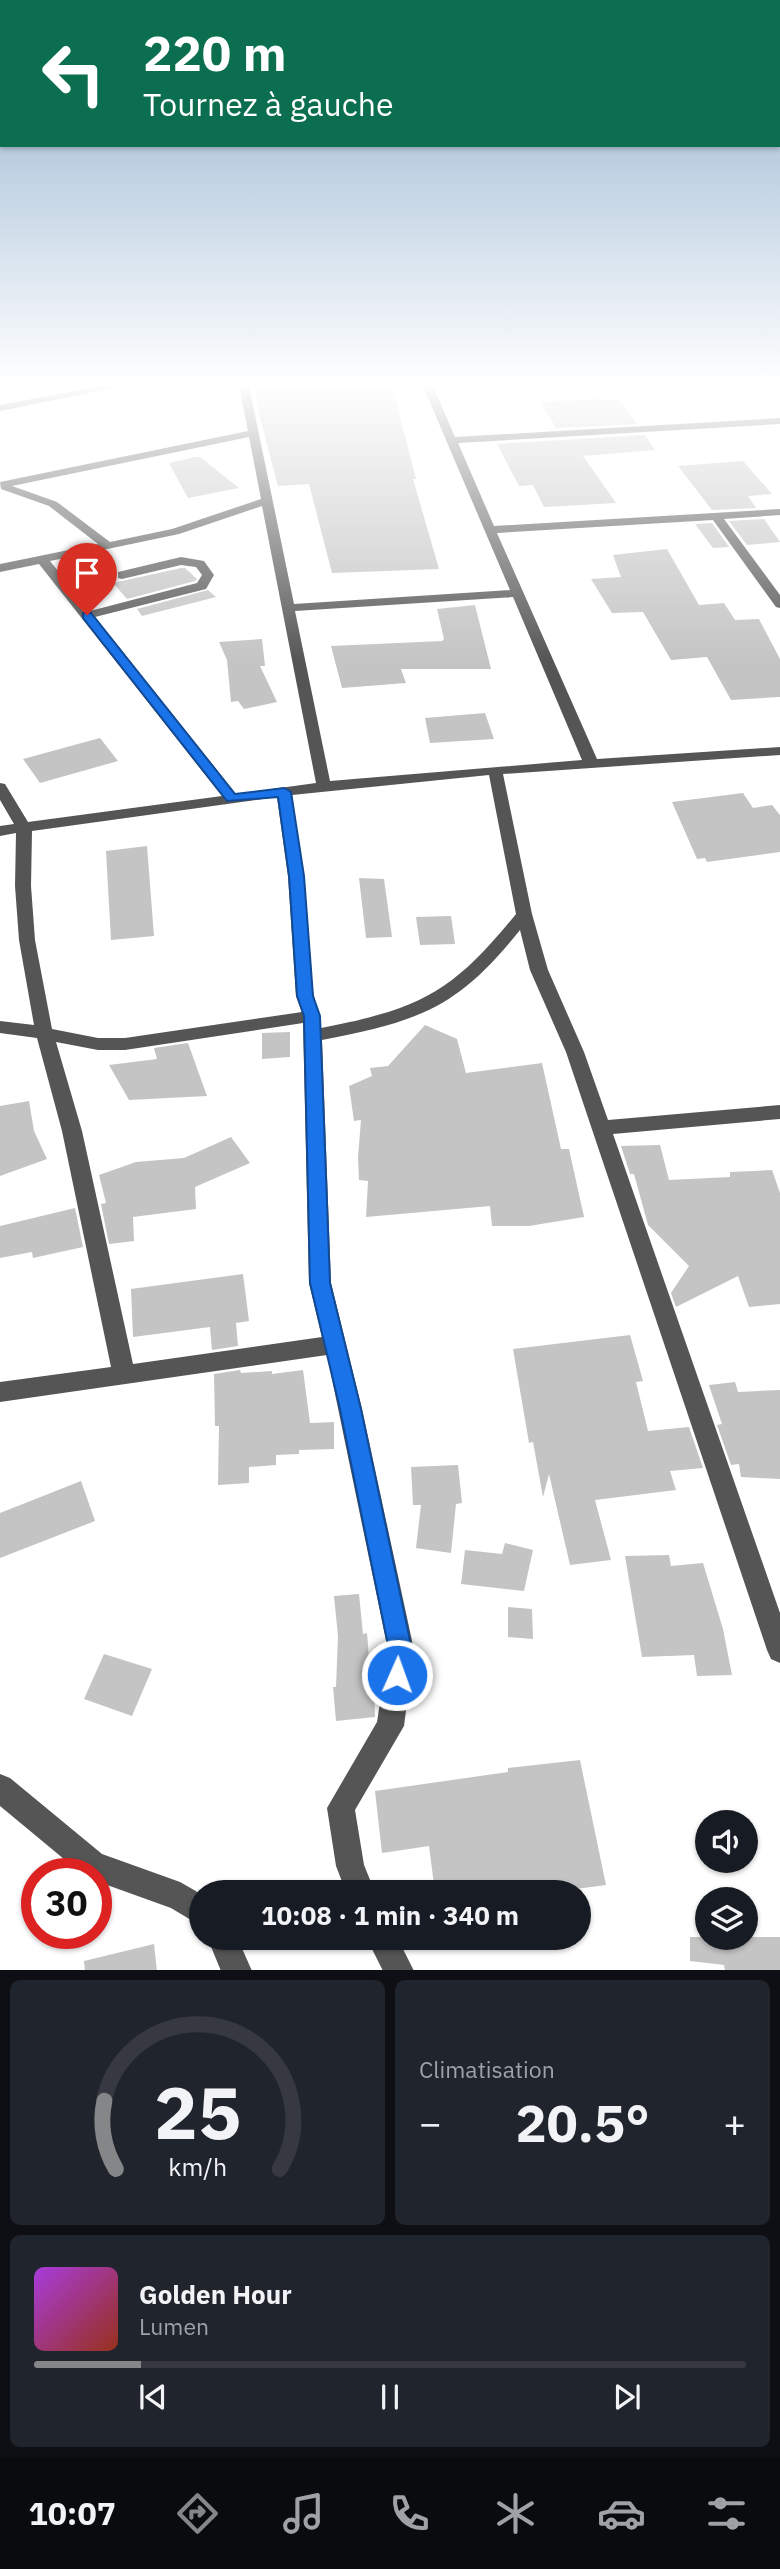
<!DOCTYPE html>
<html lang="fr">
<head>
<meta charset="utf-8">
<style>
  :root { --surface:#171b24; --page:#20242c; --text:#f1f3f6; --muted:#9ea1a6; --line:#363941; --accent:#858687 }
  body { margin:0; font-family:"IBM Plex Sans",sans-serif; background:var(--page); color:var(--text); height:100vh; display:flex; flex-direction:column; font-size:26px; white-space:nowrap }
  * { box-sizing:border-box; margin:0 }
  p { font-size:23px; color:var(--muted) }
  .icon { flex:none; width:38px; height:38px; fill:none; stroke:currentColor; stroke-width:2; stroke-linecap:round; stroke-linejoin:round }
  .map { position:relative; height:1970px; overflow:hidden }
  .side { display:flex; flex-direction:column; gap:10px; padding:10px; background:#0d0f14; flex:1 }
  .side>* { flex:none }
  .top-card { position:absolute; left:0px; top:0px; width:780px; height:147px; box-shadow:0 2px 5px #0004; background:#0b6e4f; color:#fff; overflow:hidden }
  .tools { position:absolute; left:695px; top:1810px; display:grid; gap:14px }
  .tools a { display:grid; place-items:center; width:63px; height:63px; border-radius:50%; background:var(--surface); box-shadow:0 2px 5px #0004; font-size:35px }
  .speed { position:absolute; left:21px; top:1858px; display:flex; gap:14px; font-size:35px; font-weight:700; text-align:center }
  .speed>* { display:grid; place-content:center; width:91px; height:91px; border-radius:50%; background:var(--surface); box-shadow:0 2px 5px #0004; line-height:1 }
  .speed .limit { border:10px solid #d22; background:#fff; color:#111 }
  .pin { position:absolute; display:grid; place-items:center; width:60px; height:60px; color:#fff; margin:-72px -30px; border-radius:50% 50% 50% 0; rotate:-45deg; box-shadow:0 0 7px #0007 }
  .pin .icon { rotate:45deg }
  .me { position:absolute; width:77px; margin:-38px; rotate:2deg; stroke-linejoin:round; filter:drop-shadow(0 0 5px #0008) }
  .turn { display:flex; align-items:center; gap:24px; height:147px; padding:0 28px; font-size:32px }
  .turn .icon { width:91px; height:91px; stroke-width:2.5 }
  .turn b { display:block; font-size:49px; line-height:60px }
  .big { font-size:52px; font-weight:700; line-height:1.1 }
  .side .tile { flex:1; display:flex; flex-direction:column; justify-content:center; gap:10px; min-width:0; padding:0 24px; border-radius:10px; background:var(--page) }
  .side .dial { align-items:center; gap:0 }
  .dial svg { height:182px; overflow:visible; fill:none; stroke:var(--line); stroke-width:7; stroke-linecap:round; text-anchor:middle }
  .dial text { fill:var(--text); stroke:none }
  .song { display:flex; align-items:center; gap:21px }
  .cover { width:84px; height:84px; border-radius:10px; background:linear-gradient(135deg,hsl(280 70% 55%),hsl(10 70% 35%)) }
  .played { height:7px; border-radius:4px; background:linear-gradient(90deg,var(--accent) 15%,var(--line) 15%) }
  .keys { display:flex; justify-content:space-around; direction:ltr }
  .heat { display:flex; justify-content:space-between; align-items:center; font-size:38px; direction:ltr }
  .side .tiles { flex:1; display:grid; gap:10px; grid-template-columns:1fr 1fr }
  .tile:last-child { grid-column:span 2 }
  .trip { position:absolute; left:189px; top:1880px; width:402px; height:70px; border-radius:35px; background:var(--surface); box-shadow:0 2px 5px #0004; font-weight:700; line-height:70px; text-align:center }
  .tab-bar { display:flex; height:112px; justify-content:space-around; align-items:center; background:#090b0e; color:var(--muted) }
  .tab-bar .icon { width:49px; height:49px }
  .tab-bar .selected { color:var(--accent) }
  .tab-bar b { font-size:32px; color:var(--text) }
  .map>svg:first-child { display:block }
</style>
</head>
<body>
<div class="map">
<svg width="780" height="1971" viewBox="0 0 780 1971">
  <rect width="100%" height="100%" fill="#fff"/>
  <path fill="#c4c4c4" d="M255,386H392L416,479H413L439,569L332,573L309,484L278,486L259,414Z
    M594,399L620,400L637,424L556,428L541,402Z
    M645,435L655,450L583,456L616,503L544,507L533,485L519,486L497,444Z
    M195,457H200L239,488L188,498L169,463Z
    M743,461L772,494L748,496L756,508L712,510L678,466Z
    M764,519L780,542L747,545L729,521Z
    M712,523L729,547L713,548L695,524Z
    M667,549L699,605L724,603L735,620L759,619L780,659V697L731,700L707,657L671,660L643,612L612,613L591,579L621,577L613,555Z
    M181,568H185L197,579L195,581L127,599L113,583Z
    M208,590L216,597L142,616L137,609Z
    M475,605L491,669H401L406,683L342,688L331,646L442,641L444,639L437,609Z
    M262,639L265,666H260L277,702L244,709L238,701L231,702L227,660L219,642Z
    M485,713L494,739L430,743L425,718Z
    M100,738L118,761L40,783L23,759Z
    M743,793L753,808L772,805L780,815V852L707,862L705,858L697,859L672,802Z
    M147,846L154,936L111,940L106,851Z
    M359,878L384,879L392,937L366,938Z
    M451,916L455,944L420,945L416,917Z
    M425,1025L457,1039L466,1073L542,1063L561,1149H569L584,1217L529,1226H492L490,1206L366,1217L368,1181L359,1180L358,1157L361,1120L354,1121L349,1086L372,1076L370,1068L388,1066Z
    M290,1032V1057L262,1059V1033Z
    M188,1043L207,1096L129,1100L109,1065L157,1059L154,1048Z
    M29,1101L34,1131L47,1159L0,1176V1106Z
    M231,1137L250,1163L195,1187L196,1209L133,1217L134,1241L109,1244L101,1204L106,1203L99,1175L136,1162L184,1158Z
    M660,1145L669,1180L730,1177V1172L772,1170L780,1193V1304L749,1307L738,1276L676,1307L671,1293L689,1266L648,1225L634,1174H630L621,1146Z
    M75,1208L83,1247L33,1258L32,1252L0,1258V1226Z
    M243,1274L249,1321L236,1323L238,1346L212,1350L210,1327L133,1337L131,1289Z
    M630,1335L643,1381L636,1382L648,1431L689,1427L703,1468L670,1471L676,1490L595,1500L611,1560L570,1565L549,1474L543,1497L533,1442L529,1443L513,1349Z
    M240,1370L241,1373L272,1371V1374L303,1370L310,1423L334,1422V1449L299,1450V1454L276,1455V1465L249,1467V1483L218,1485L219,1426H215L214,1374Z
    M735,1382L738,1392L780,1390V1479L741,1477L739,1464L731,1465L717,1425L722,1424L709,1385Z
    M458,1465L462,1503L456,1504L451,1553L416,1548L421,1505H413L411,1467Z
    M81,1481L95,1521L0,1558V1513Z
    M505,1543L533,1550L524,1591L461,1584L465,1550L502,1554Z
    M669,1555L671,1566L703,1563L723,1629L732,1675L697,1676L694,1655L642,1657L625,1556Z
    M359,1594L363,1634L367,1633L371,1683L374,1682L375,1717L336,1721L333,1687H336L338,1636L334,1596Z
    M508,1607L532,1609L533,1639L508,1637Z
    M104,1654L152,1669L132,1716L84,1699Z
    M580,1760L606,1885L553,1892H435L429,1846L382,1853L375,1791L508,1772V1768Z
    M690,1937H780V1971H725L724,1965L690,1961Z
    M154,1944L157,1971H85L84,1961Z"/>
  <g fill="none" stroke-linecap="round" stroke-linejoin="round">
    <path fill="#555" fill-rule="evenodd" d="M101,386H123L0,411V405Z
      M239,386H249L294,604L510,590L423,386H433L455,437L780,418V424L458,443L494,526L780,509V515L724,519L780,595V608L776,607L713,520L497,533L597,759L780,747V755L503,774L532,914L548,970L584,1052L608,1120L780,1105V1119L613,1134L780,1613V1663L771,1659L767,1650L566,1052L530,970L520,930C457,1009 419,1021 322,1040L331,1283L362,1409L414,1650L404,1726L355,1810L364,1865L375,1892H346L336,1866L327,1808L377,1722L388,1650L327,1355L0,1402V1382L111,1367L62,1131L37,1038L0,1033V1021L34,1025L19,940L15,886L16,833L0,836V826L14,824L0,800V783L5,784L28,822L222,796L39,564L0,572V564L98,544L49,506L1,489L0,482L248,431ZM249,437L261,499L172,529L110,542L57,502L12,486ZM262,506L316,783L236,794L95,617L206,589L214,575L204,561L181,557L118,572V578L122,579L181,565L196,567L202,575L197,583L90,611L50,561L179,534ZM513,597L582,760L330,781L295,611ZM489,775L516,914C452,993 420,1009 321,1028C321,1015 315,1004 313,991C307,925 302,860 292,795ZM277,797L288,876L296,996L302,1012L125,1038H98L52,1029L35,940L31,886L32,831ZM303,1023L309,1283L322,1337L133,1364L82,1131L56,1042L98,1050H125Z
      M0,1774L10,1778L102,1854L180,1882L201,1894V1926L171,1908L96,1881V1874H82L0,1806Z
      M207,1937H237L252,1971H221Z
      M366,1937H397L414,1971H383Z"/>
  </g>
  <linearGradient id="sky" x2="0" y2="1"><stop stop-color="#8cadcc"/><stop offset="0.58" stop-color="#fff"/><stop offset="1" stop-color="#fff" stop-opacity="0"/></linearGradient>
  <rect width="780" height="662" fill="url(#sky)"/>
  <path fill="#1a73e8" stroke="#114b97" stroke-width="2" d="M83,613H91L235,794L284,788L291,792L304,876L313,996L320,1016L330,1283L361,1409L412,1650L406,1684L397,1687L389,1684L385,1675L389,1650L340,1409L310,1283L304,1016L297,996L289,876L278,797L227,801L83,618Z"/>
</svg>
<div class="tools">
<a><svg class="icon" aria-label="sound" viewBox="0 0 24 24"><path d="M4 9h4l5-4v14l-5-4H4zM17 9q2 3 0 6"/></svg></a>
<a><svg class="icon" aria-label="layers" viewBox="0 0 24 24"><path d="M12 4l9 5-9 5-9-5zM3 14l9 5 9-5"/></svg></a>
</div>
<div class="speed"><div class="limit">30</div></div>
<div class="pin" style="left:87px;top:615px;background:#d93025"><svg class="icon" aria-label="arrive" viewBox="0 0 24 24"><path d="M6 21V4h12l-3 4 3 4H6"/></svg></div>
<svg class="me" style="left:397px;top:1675px" viewBox="-20 -20 40 40"><circle r="17" fill="#1a73e8" stroke="#fff" stroke-width="3"/><path d="M0-11L8 9 0 5-8 9z" fill="#fff"/></svg>
<div class="trip">10:08 · 1 min · 340 m</div>
<div class="top-card">
<div class="turn"><svg class="icon" aria-label="left" viewBox="0 0 24 24"><path d="M17 20v-9H6M10 6l-5 5 5 5"/></svg><div><b>220 m</b>Tournez à gauche</div></div>
</div>
</div>
<section class="side">
<div class="tiles">
<div class="tile dial"><svg viewBox="0 0 100 80">
<path d="M14 69A42 42 0 1 1 86 69"/>
<path d="M14 69A42 42 0 0 1 9 39" stroke="#858687"/>
<text x="50" y="56" font-size="32" font-weight="700">25</text>
<text x="50" y="72" font-size="11">km/h</text>
</svg></div>
<div class="tile"><p>Climatisation</p>
<div class="heat"><a>−</a><b class="big">20.5°</b><a>+</a></div>
</div>
<div class="tile">
<div class="song"><i class="cover"></i><div><b>Golden Hour</b><p>Lumen</p></div></div>
<div class="played"></div>
<div class="keys"><svg class="icon" aria-label="previous" viewBox="0 0 24 24"><path d="M18 5L8 12l10 7zM5 5v14"/></svg><svg class="icon" aria-label="pause" viewBox="0 0 24 24"><path d="M8 5v14M16 5v14"/></svg><svg class="icon" aria-label="next" viewBox="0 0 24 24"><path d="M6 5l10 7-10 7zM19 5v14"/></svg></div>
</div>
</div>
</section>
<nav class="tab-bar">
<b>10:07</b>
<svg class="icon selected" aria-label="directions" viewBox="0 0 24 24"><path d="M12 3l9 9-9 9-9-9zM9 14v-3h6M13 9l2 2-2 2"/></svg>
<svg class="icon" aria-label="music" viewBox="0 0 24 24"><path d="M9 18V5l10-2v13"/><circle cx="6" cy="18" r="3"/><circle cx="16" cy="16" r="3"/></svg>
<svg class="icon" aria-label="phone" viewBox="0 0 24 24"><path d="M5 4h4l2 5-3 2q2 4 5 5l2-3 5 2v4C11 20 4 13 5 4z"/></svg>
<svg class="icon" aria-label="climate" viewBox="0 0 24 24"><path d="M12 3v18M4 7l16 10M4 17L20 7"/></svg>
<svg class="icon" aria-label="car" viewBox="0 0 24 24"><path d="M5 17H2v-5l4-1 3-4h7l3 4 3 1v5h-3M9 17h6M6 11h13"/><circle cx="7" cy="17" r="2"/><circle cx="17" cy="17" r="2"/></svg>
<svg class="icon" aria-label="filters" viewBox="0 0 24 24"><path d="M4 7h16M4 17h16"/><circle cx="9" cy="7" r="2"/><circle cx="15" cy="17" r="2"/></svg>
</nav>
</body>
</html>
